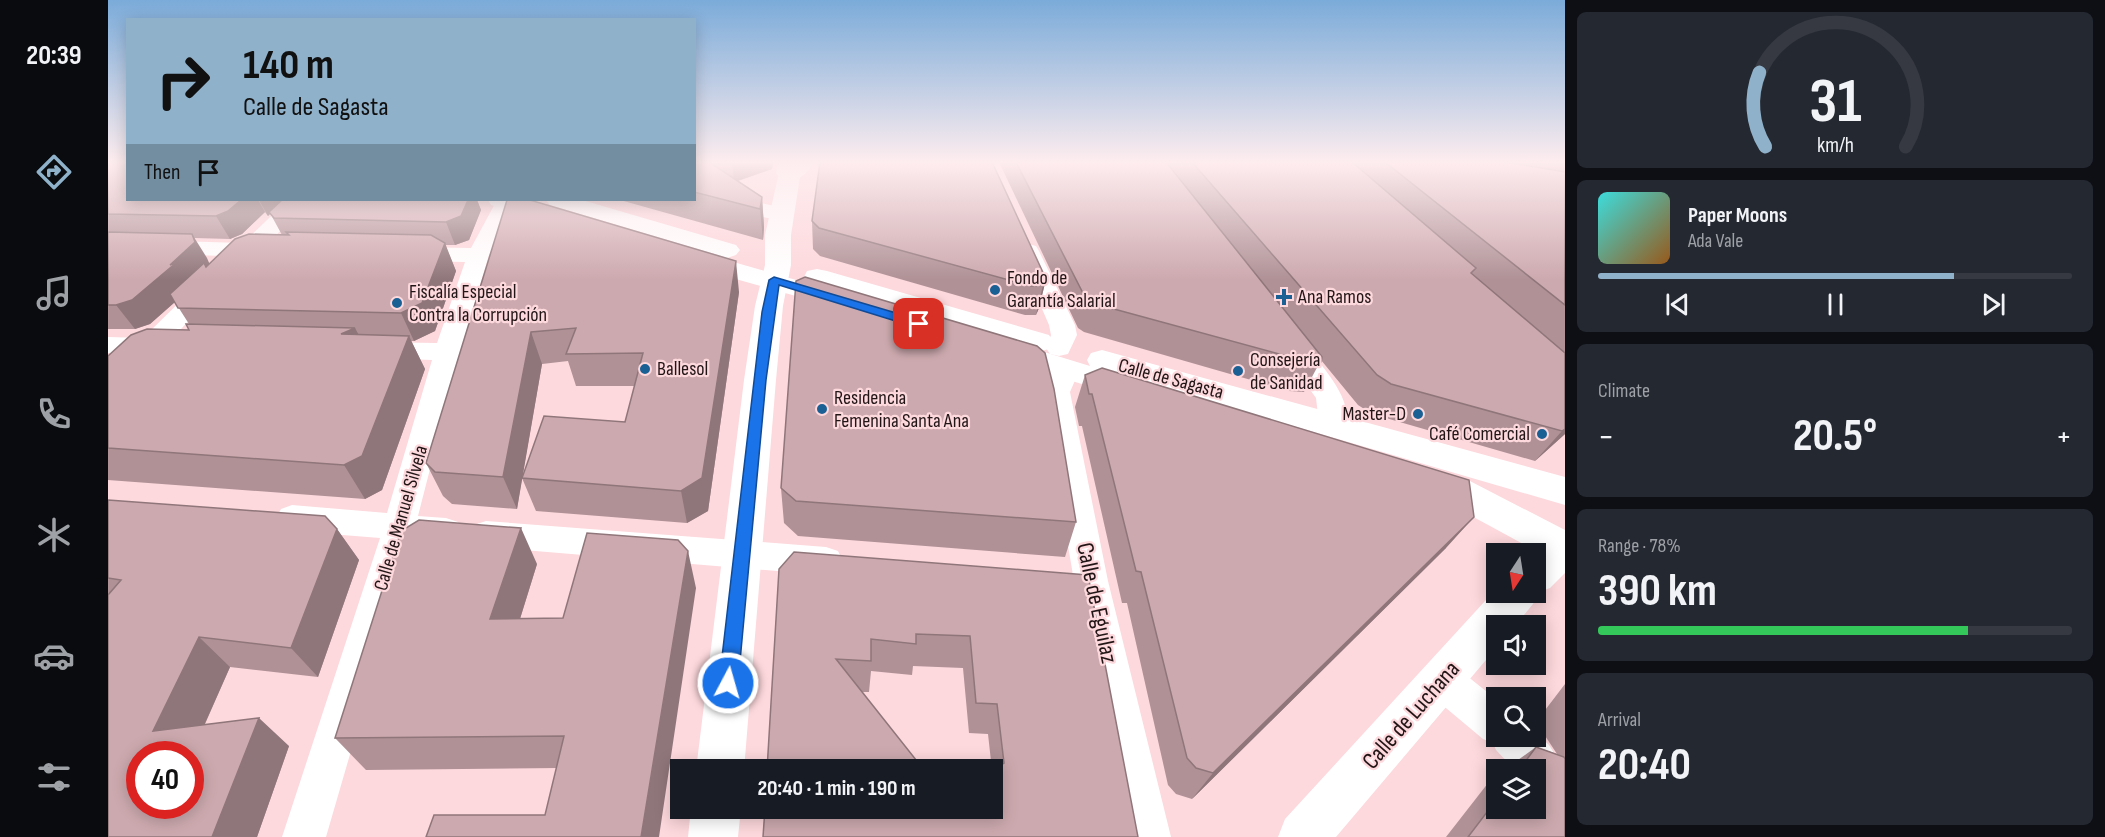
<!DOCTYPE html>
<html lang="en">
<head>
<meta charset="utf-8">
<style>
  :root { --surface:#171b24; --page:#242831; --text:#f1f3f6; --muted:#9ea1a6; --line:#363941; --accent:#90b1ca }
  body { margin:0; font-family:"Sofia Sans Condensed",sans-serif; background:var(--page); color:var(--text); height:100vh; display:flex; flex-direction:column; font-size:22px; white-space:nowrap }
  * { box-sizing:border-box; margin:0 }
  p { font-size:20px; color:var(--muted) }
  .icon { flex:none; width:33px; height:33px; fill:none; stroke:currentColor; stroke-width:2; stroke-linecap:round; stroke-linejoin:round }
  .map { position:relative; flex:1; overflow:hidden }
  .side { display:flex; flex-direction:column; gap:12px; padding:12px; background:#0d0f14; width:540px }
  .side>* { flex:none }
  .top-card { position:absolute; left:18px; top:18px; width:570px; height:183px; border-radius:0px; box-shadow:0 3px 15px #0003; background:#90b1ca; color:#111; overflow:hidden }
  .needle { width:39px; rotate:192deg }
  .buttons { position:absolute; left:1378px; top:543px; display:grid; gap:12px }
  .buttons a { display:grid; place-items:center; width:60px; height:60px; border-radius:0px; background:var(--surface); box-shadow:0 3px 15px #0003; font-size:30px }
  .speed { position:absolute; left:18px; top:741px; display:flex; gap:12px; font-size:30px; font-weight:700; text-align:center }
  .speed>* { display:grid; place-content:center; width:78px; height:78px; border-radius:50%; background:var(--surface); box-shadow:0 3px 15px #0003; line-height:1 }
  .speed .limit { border:9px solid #d22; background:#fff; color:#111 }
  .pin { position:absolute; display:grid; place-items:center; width:51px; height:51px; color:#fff; margin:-26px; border-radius:12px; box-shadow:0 3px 9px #0006 }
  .me { position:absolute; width:66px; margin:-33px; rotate:6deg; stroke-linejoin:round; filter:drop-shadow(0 0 4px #0008) }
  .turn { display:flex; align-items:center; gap:21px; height:126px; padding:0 18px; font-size:27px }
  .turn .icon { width:78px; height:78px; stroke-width:2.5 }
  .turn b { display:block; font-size:42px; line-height:51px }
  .then { display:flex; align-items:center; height:57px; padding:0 18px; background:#0003; gap:12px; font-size:22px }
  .big { font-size:45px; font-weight:700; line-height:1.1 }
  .side .widget { flex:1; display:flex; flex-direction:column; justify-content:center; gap:9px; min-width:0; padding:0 21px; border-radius:9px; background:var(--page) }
  .side .dial { align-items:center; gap:0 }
  .dial svg { height:156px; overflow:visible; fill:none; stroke:var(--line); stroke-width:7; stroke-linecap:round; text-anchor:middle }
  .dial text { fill:var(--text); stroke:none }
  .song { display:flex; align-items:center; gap:18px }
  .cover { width:72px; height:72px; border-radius:9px; background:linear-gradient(135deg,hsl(180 70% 55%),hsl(30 70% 35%)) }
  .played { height:6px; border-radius:3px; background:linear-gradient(90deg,var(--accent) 75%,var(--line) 75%) }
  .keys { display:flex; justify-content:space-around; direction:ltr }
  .heat { display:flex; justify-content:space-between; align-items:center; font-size:33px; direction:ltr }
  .charge { height:9px; border-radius:4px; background:linear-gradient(90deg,#34c759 78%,var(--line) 0) }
  .trip { position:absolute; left:562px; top:759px; width:333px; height:60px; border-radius:0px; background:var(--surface); box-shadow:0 3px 15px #0003; font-weight:700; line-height:60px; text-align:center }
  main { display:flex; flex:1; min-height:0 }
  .tab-bar { display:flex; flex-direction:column; width:108px; justify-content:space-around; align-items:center; background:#090b0e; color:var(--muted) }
  .tab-bar .icon { width:42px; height:42px }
  .tab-bar .current { color:var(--accent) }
  .tab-bar b { font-size:27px; color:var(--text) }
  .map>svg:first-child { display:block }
</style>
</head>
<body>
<main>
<nav class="tab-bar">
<b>20:39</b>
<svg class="icon current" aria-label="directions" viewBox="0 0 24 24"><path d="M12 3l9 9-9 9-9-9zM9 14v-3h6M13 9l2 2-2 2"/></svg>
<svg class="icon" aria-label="music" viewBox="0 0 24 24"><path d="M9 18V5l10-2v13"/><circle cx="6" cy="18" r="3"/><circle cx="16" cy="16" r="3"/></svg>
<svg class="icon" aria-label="phone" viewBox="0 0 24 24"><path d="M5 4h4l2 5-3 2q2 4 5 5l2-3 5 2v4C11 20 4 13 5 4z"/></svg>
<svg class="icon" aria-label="climate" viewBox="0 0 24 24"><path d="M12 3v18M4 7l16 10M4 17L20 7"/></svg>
<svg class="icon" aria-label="car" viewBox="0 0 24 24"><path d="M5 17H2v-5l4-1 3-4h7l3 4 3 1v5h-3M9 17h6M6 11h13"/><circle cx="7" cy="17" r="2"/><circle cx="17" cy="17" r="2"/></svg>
<svg class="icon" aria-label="filters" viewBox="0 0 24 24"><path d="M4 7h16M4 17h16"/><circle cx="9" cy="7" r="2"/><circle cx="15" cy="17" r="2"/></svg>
</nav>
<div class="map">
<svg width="1457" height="837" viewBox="0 0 1457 837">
  <rect width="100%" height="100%" fill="#fdd8dc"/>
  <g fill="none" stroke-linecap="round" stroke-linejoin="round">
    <path fill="#fff" fill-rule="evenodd" d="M586,162L593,163L653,203L681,209L684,213L681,217C646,226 613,194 586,176Z
      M670,162H707C699,173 688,185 674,181L668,173Z
      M180,200H201L160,244L166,250L163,255C158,256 152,255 147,256C136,259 137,265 123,262L121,256L0,253V239L135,243Z
      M389,200H407L408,202L381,255L352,352L310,516L338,518L350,522L354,531L350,540L338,544L304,541L218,837H174L272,538L184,531L173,527L168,518L173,509L184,505L279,513L324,360L269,358L260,356L256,350L260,344L269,342L329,343L357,262L303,261L295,259L292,254L295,249L303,247L363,248Z
      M920,244L928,246L931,251L967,325L969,335L960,354L951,356L942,354L938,348L943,335L941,325L909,251L912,246Z
      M102,278L110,280L114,285L60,343L62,346L58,352C33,358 25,390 0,397V372L19,353H0V337L35,338L94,280Z
      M1182,336L1191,338C1208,360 1252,402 1235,431L1225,434L1215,431L1211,424L1208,398L1169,344L1173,338Z
      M959,360L968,363L972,369L962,392L1000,581L1063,837H1019L966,581L934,392L950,363Z
      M378,521L718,547L730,551L735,561L730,571L718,575L378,547L366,543L362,534L366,525Z
      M1334,662L1348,667L1389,700V736H1428V733L1441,745L1457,771V831C1427,818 1428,799 1428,770H1407L1388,750L1385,743L1375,739L1320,693L1315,680L1320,667Z"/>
    <path fill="#fff" fill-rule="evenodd" d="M681,170L689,172L692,177L683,235V265L675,306L668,380L636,770H588L636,380L647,306L657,265V235L670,177L673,172Z
      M1457,533V573L1442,588L1431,592L1425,604L1407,626H1389V647L1228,837H1170L1177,819L1389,588V592H1428V554H1426L1443,538Z
      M583,808H633L630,837H580Z"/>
    <path fill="#fff" fill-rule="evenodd" d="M380,200H415L452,210L455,215L452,220L443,222L383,205Z
      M438,200H474L628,245L632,250L628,255L619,258L610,255L442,205Z
      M587,251L699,283L696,277L699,271L709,269L719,271L941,335L945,342L941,349L933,351L982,366L979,360L983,353L994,350L1457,477V505L1031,381L1036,388L1031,395L1020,399L1009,395L887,357L883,350L887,343L895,341L740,295L744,300L740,306L730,308L578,265L574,259L578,253Z
      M1322,468L1360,480L1457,530V564L1443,559L1334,500L1309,490L1304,481L1309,472Z"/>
  </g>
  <path fill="#af9196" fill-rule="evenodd" d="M0,162L20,200H369L373,210L361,240L347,245H337L348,271L327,331L306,341H303L317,369L274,490L257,499L0,480V356L81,330V324L67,302L42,324L27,329H0ZM157,212L160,216L162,213L174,235L101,264L86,238L122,239L134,234Z
    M586,162H665L664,169L630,181L654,197L656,227L655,240L512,200H586Z
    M891,162H1457V434L1427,461L1264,414L1250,405L1213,360L1196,392L1181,391L976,332L970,328Z
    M399,200L631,292L600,511L579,523L428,511L414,478L409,509L344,504L335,496L318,463ZM460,361L468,386H527L517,422L414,478L434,364Z
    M704,221L938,279L931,308L928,315H917L712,256L705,249Z
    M977,375L1338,548L1084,799L1068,794L1060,785L1019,603H1014L974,426H971L967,407Z
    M673,488L968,522L957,557L690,536L676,523Z
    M0,500L229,529L251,560L210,677L122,667L97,724L181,746L149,837H0Z
    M429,564L412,619L455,618L588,588L437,815L449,768L258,770L227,738Z
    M671,569L980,575L885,808V770H884L880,734L861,733L855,668L805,666L804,675L763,671L761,692H754L659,770Z
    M1457,684V837H1338L1384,778L1389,774V808L1428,770H1396L1428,747L1449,754L1428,722Z"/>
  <path fill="#8f767a" d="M624,162H665L664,169L626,182Z
    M654,197L656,227L655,240L652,209Z
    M133,200H150L157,212L134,234L122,239L108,216Z
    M151,200H177L160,216Z
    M360,200H369L373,210L361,240L347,245L338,222Z
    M84,234L99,258L102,265L85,286L42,324L27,329L8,305L62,265Z
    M337,243L348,271L327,331L306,341L293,313Z
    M628,261L631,292L600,511L579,523L573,491Z
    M938,279L931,308L928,315L935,285Z
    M247,328L265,361L233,334Z
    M423,332L434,364L409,509L395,477Z
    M301,336L317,369L274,490L257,499L236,465Z
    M1457,429V434L1427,461L1454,431Z
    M1366,517L1338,548L1084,799L1105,773Z
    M413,528L429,564L401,654L382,619Z
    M229,529L251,560L210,677L183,648Z
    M580,551L588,588L551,837H533Z
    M91,637L122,667L82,757L45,731Z
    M151,718L181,746L149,837H104Z"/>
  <path fill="#cca9ae" stroke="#8f767a" stroke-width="1.5" fill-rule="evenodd" d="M0,162H20V200H133L120,211L108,216L0,214Z
    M586,162H601L654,197L652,209L586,192Z
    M712,162H884L938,279L935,285L923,286L711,228L704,221Z
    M908,162H1058L1214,357L1213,362L1197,361L984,303L978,299Z
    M1084,162H1244L1368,268L1363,273L1457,353V429L1454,431L1283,384L1269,375Z
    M1277,162H1398L1457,172V305Z
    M174,200H360L353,216L338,222L166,218L161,212Z
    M399,200H422L628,261L594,478L573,491L414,478L436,416L517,422L535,353L458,354L468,328L423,332L395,477L327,472L318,463Z
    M0,232L84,234L87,242L62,265L69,262L24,300L8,305H0Z
    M178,232L323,235L337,243L314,303L293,313L70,308L62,294L96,263L98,267L127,239L141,234L181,235Z
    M697,277L929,346L937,353L946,389L968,522L688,501L673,488L688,281Z
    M78,324L247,328L233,334L301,336L254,456L236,465L0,448V356L23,335L39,329L81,330Z
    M994,368L1361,480L1366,517L1105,773L1088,768L1079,758L1033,572L1028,571L984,394H981L977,375Z
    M0,500L217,516L229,529L183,648L91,637L45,731L151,718L104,837H0V595L13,580L0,578ZM32,754H82V806H32Z
    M311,520L413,528L382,619L455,618L479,533L570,540L580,551L533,837H318L326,815H437L456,736L227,738L293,531Z
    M686,552L980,575L1030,837H655L657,808H885V770L896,763L889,704L868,703L862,636L808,634V644L763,639V661L728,659L816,770H659L671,569Z
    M1428,747L1456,757L1457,759V837H1360L1389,799V808H1428V770H1411Z"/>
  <linearGradient id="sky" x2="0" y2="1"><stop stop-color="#7babd9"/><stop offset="0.58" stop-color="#feedef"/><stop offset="1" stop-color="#feedef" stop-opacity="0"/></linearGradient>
  <rect width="1457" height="280" fill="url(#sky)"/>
  <path fill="#1a73e8" stroke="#114b97" stroke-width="1.5" d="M666,277L815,321L817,324L811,328L807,327L671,285L658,380L630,683L627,689L620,692L614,689L611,683L654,312L661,280Z"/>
  <g fill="#1a6094" stroke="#fdd8dc" stroke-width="2">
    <circle cx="887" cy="290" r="6"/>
    <path d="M1173 288h6v6h6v6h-6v6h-6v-6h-6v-6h6z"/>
    <circle cx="289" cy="303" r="6"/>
    <circle cx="537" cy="369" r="6"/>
    <circle cx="1130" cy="371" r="6"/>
    <circle cx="714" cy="409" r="6"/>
    <circle cx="1310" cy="414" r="6"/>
    <circle cx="1434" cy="434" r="6"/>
  </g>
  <g text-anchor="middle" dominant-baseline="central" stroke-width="4.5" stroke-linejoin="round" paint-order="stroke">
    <g font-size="20" fill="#211516" stroke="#fdd8dc" text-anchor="start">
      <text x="899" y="278">Fondo de<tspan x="899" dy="23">Garantía Salarial</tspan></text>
      <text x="301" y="292">Fiscalía Especial<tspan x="301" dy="23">Contra la Corrupción</tspan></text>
      <text x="1190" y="297">Ana Ramos</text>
      <text x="1142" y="360">Consejería<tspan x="1142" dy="23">de Sanidad</tspan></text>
      <text x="549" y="369">Ballesol</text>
      <text x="726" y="398">Residencia<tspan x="726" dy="23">Femenina Santa Ana</tspan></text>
      <text x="1298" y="414" text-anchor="end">Master-D</text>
      <text x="1422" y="434" text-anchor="end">Café Comercial</text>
    </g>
    <g font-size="20" fill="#211516" stroke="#fdd8dc">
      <text transform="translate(1063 379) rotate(15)">Calle de Sagasta</text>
      <text transform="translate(293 518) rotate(-74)">Calle de Manuel Silvela</text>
    </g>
    <g font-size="24" fill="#211516" stroke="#fdd8dc">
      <text transform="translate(989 603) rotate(78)">Calle de Eguilaz</text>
      <text transform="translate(1303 715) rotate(-49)">Calle de Luchana</text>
    </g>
  </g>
</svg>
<div class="buttons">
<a><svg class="needle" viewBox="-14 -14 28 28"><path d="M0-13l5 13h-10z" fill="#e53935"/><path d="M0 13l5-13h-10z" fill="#9ea1a6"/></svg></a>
<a><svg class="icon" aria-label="sound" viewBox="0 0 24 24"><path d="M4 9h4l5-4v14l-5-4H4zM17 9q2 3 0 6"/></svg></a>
<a><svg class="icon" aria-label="search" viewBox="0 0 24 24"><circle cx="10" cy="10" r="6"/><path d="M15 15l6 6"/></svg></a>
<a><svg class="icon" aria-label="layers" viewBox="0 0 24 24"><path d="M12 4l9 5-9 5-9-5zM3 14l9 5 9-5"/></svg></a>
</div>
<div class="speed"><div class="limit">40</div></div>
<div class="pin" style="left:811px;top:324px;background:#d93025"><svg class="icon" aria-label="arrive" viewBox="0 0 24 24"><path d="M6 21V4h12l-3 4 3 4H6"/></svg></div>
<svg class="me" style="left:620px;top:683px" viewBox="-20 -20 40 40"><circle r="17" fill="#1a73e8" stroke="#fff" stroke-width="3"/><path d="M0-11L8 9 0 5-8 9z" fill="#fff"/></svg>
<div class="trip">20:40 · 1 min · 190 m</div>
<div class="top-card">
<div class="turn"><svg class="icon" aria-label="right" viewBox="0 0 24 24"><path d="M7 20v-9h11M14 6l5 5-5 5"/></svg><div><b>140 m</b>Calle de Sagasta</div></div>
<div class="then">Then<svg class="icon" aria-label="arrive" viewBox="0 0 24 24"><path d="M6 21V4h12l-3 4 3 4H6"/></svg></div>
</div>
</div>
<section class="side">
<div class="widget dial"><svg viewBox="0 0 100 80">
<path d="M14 69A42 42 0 1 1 86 69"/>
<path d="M14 69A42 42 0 0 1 11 31" stroke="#90b1ca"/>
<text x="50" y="56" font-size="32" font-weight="700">31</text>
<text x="50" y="72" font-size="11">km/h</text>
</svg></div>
<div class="widget">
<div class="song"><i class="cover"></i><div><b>Paper Moons</b><p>Ada Vale</p></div></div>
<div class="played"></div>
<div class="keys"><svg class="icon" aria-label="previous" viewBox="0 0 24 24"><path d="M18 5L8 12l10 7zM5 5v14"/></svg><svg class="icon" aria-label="pause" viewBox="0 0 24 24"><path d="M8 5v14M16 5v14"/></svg><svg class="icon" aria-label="next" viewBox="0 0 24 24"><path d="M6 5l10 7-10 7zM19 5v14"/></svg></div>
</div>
<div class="widget"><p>Climate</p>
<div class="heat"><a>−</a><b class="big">20.5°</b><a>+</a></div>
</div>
<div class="widget"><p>Range · 78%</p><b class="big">390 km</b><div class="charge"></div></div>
<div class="widget"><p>Arrival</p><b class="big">20:40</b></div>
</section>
</main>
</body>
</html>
